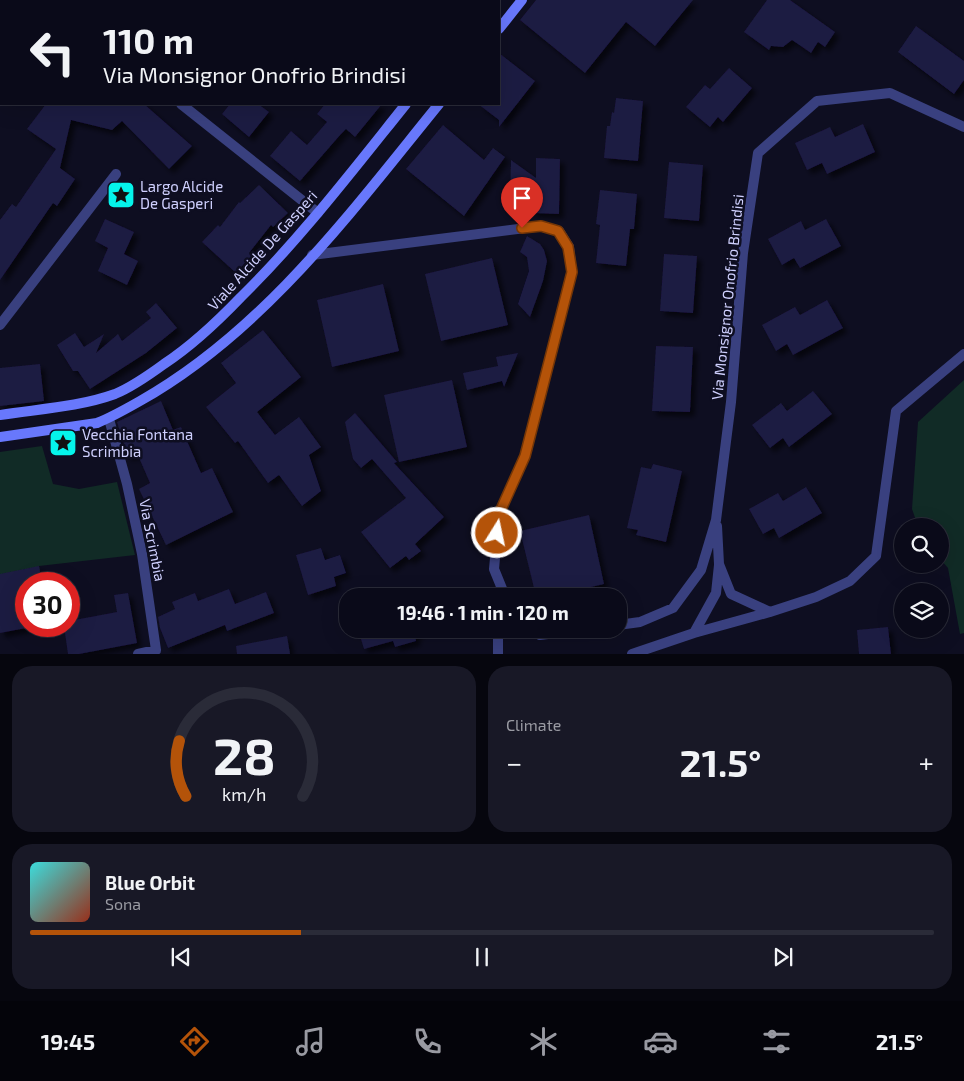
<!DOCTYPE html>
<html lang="en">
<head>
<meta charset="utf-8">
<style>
  :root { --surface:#0a0a19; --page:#181826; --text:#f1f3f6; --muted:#999aa2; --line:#2a2b38; --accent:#b45309 }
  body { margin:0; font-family:"Exo 2",sans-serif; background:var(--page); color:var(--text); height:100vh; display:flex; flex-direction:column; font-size:19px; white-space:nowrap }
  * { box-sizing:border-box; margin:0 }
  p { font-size:16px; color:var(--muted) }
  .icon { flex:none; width:28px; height:28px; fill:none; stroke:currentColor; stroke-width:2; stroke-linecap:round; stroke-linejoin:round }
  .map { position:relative; height:654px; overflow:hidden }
  .sheet { display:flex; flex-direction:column; gap:12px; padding:12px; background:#06060e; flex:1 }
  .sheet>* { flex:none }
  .guide { position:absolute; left:0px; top:0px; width:500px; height:105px; box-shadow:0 5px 20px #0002,0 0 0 1px var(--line); background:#0a0a19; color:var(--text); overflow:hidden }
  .fabs { position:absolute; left:894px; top:518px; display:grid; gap:10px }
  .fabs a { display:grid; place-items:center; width:55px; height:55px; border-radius:50%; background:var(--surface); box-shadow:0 5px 20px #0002,0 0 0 1px var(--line); font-size:25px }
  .speed { position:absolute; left:15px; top:572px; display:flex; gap:10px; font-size:25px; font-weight:700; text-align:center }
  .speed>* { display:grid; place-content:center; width:65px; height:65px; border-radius:50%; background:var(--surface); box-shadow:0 5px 20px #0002,0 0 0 1px var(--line); line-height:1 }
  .speed .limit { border:8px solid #d22; background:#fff; color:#111 }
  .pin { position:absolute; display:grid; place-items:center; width:42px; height:42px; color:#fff; margin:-51px -21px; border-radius:50% 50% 50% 0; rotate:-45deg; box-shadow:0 0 5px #0007 }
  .pin .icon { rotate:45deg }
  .me { position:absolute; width:55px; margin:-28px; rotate:10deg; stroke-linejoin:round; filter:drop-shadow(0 0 4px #0008) }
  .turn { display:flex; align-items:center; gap:18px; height:105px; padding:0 20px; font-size:22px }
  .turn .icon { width:65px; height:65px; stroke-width:2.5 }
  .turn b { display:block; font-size:35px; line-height:42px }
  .big { font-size:38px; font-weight:700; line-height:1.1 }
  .sheet .tile { flex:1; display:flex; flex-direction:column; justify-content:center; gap:8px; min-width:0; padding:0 18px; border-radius:20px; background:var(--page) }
  .sheet .dial { align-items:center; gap:0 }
  .dial svg { height:130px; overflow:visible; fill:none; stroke:var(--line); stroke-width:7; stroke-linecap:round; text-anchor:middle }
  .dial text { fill:var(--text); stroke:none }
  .song { display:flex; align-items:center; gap:15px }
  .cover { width:60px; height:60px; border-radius:8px; background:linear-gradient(135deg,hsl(180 70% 55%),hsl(10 70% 35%)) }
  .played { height:5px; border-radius:2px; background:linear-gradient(90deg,var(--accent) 30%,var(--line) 30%) }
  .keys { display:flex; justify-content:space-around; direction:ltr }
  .heat { display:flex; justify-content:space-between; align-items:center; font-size:28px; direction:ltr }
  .sheet .tiles { flex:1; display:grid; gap:12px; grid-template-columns:1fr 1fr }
  .tile:last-child { grid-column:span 2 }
  .trip { position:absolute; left:339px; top:588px; width:288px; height:50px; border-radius:20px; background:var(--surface); box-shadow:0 5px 20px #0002,0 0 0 1px var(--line); font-weight:700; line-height:50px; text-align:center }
  .tab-bar { display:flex; height:80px; justify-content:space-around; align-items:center; background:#04040a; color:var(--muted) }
  .tab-bar .icon { width:35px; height:35px }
  .tab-bar .on { color:var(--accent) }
  .tab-bar b { font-size:22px; color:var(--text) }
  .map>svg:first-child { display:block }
</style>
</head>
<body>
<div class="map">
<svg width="964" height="654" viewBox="0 0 964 654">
  <defs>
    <filter id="shadow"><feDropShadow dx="4.5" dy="4.5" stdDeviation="2.5" flood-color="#0009"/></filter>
  </defs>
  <rect width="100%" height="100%" fill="#0e0e21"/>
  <path fill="#112b26" d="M964,380V633L960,634L948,568L940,559V526H918L912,509L918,422Z
    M42,446L53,484L79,489L117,482L135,555L39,566L41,578L35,583L0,590V452Z"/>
  <path fill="#1d1a42" filter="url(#shadow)" d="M536,0H693L655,46L626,22L585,73L520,20Z
    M767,0H790L835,32L825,47L818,42L811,53L792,40L783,47L771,46L769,50L744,32Z
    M916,26L964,61V80L954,94L898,52Z
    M499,53L535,81L499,127V120L478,104H499Z
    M729,68L752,88L723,122L718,117L710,127L686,107L705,85L710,89Z
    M616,98L643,101L638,161L604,158L607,126H610L612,112L614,113Z
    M46,104H144L192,146L169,169L122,121L112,130L71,120L60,168L75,179L57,206L53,203L0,280V220L12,204L16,207L56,149L27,129Z
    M230,104H258L269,112L249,137L222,114Z
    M325,104H382L355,137L346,129L341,134L300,181L270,156L291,131L307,145L327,122L317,114Z
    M863,124L875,152L827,174L822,163L807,170L795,143L830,127L835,137Z
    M443,125L484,160L493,148L505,157L464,216L406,169Z
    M536,158L560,159L559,214L533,213V199H510L511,160L536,178Z
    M669,162L703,165L699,221L664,218Z
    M259,185L288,213L273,227L271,225L249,253L251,256L236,273L202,242L218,225L220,227L239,202L240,203Z
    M600,190L637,194L634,229H630L626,266L596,263L600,225L596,224Z
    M105,219L134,232L124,254L138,261L127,285L98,271L108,248L95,241Z
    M826,219L841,246L800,268L794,258L782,265L768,239L801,221L805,230Z
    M527,236L540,244L544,250L547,261L543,281L530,317L518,304L529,271L527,257L520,252Z
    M664,254L697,256L693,313L660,311Z
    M492,258L508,325L441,341L425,274Z
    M383,284L399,351L332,367L317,300Z
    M827,300L843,328L793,355L787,344L776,351L762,325L795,307L800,315Z
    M156,303L177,328L146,353L90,389L78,371H73L57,345L75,333L84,347L104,334L96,353L118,334L122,341L151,318L146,312Z
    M263,330L301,377L257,412L275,435L299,417L321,447L309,455L321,491L302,506L279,475L268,483L238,441L235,443L206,407L236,383L221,363Z
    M656,346L693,347L690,412L652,411Z
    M518,353L504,387L502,381L467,390L463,373L498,366L496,357Z
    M40,364L44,401L0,406V368Z
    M452,380L467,447L399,462L384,395Z
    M813,391L832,414L789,447L783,438L770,448L752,425L781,403L787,411Z
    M161,401L173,430L181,427L201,473L212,468L233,512L166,545L139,489L150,483L137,453L128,457L117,422Z
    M355,413L397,462L394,463L444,517L415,544L421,551L409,560L406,556L390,568L361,532L406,498L372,459L361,468L353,459L345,422Z
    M653,464L682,471L666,542L636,535L638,530L627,528L641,467L651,469Z
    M806,487L822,513L779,538L774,528L763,534L749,509L778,493L783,501Z
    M589,515L604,584L552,596H536L520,531Z
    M321,548L325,560L340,555L346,573L334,577L336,586L308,595L296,555Z
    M39,566L41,578L35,583L26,584V628L0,633V574Z
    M229,589L235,604L266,592L274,613L227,631L225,625L168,648L160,628L158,617L175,609L172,602L195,593L198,601Z
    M128,593L137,643L79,654H68L64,626H69V621L117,612L114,595Z
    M888,627L891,654H859L857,630Z
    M358,629H419L420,633L415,634L416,641L395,647L393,641L364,649Z
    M287,636L290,654H237L236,646Z"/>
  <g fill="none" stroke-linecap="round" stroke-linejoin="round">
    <path stroke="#39407f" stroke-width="10" d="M392,0L394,1
      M344,1L345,0
      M181,104L318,213
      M312,255L541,226L559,231L569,247L572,272L525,456L499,514L494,569L505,596
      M0,325L116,174
      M109,419L127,484L142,554L156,650L138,654
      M717,526L719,564L731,594L770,612
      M618,625L640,622L673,608L701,570L716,520L731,402L743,253L758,153L817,101L890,93L964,127
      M529,629L540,635L586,629
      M694,633L716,593L719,565
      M498,654V629
      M632,654L694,633L770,612L816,597L850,581L876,556L896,411L964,354"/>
    <path stroke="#6878fc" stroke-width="10" d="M491,1L492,0
      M499,29L522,0
      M0,415C38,409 79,407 115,394C132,387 149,375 164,364C193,345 217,322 241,297C301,238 353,170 406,104
      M0,437L97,423C112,417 126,409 140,401C264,331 351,212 439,104"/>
  </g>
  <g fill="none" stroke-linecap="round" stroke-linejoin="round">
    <defs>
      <path id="route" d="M497,533L499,514L525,456L572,272L568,247L558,231L541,226L522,228"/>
    </defs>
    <use href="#route" stroke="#753606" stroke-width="12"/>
    <use href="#route" stroke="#b45309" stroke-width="9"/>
  </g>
  <defs>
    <symbol id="sight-square" viewBox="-11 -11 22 22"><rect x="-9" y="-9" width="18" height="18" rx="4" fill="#05f4eb" stroke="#0e0e21"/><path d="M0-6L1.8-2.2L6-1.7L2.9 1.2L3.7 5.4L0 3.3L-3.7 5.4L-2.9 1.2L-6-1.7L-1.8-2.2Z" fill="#111"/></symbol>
  </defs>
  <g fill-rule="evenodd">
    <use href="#sight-square" x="105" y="179" width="32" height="32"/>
    <use href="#sight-square" x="47" y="427" width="32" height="32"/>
  </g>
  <g text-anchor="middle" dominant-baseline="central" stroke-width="5" stroke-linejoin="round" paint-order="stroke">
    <g font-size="15" fill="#cfd0fe" stroke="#0e0e21" text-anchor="start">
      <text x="140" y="186">Largo Alcide<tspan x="140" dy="17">De Gasperi</tspan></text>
      <text x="82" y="434">Vecchia Fontana<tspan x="82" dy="17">Scrimbia</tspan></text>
    </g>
    <g font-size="15" fill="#cfd0fe" stroke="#0e0e21">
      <text transform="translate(262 250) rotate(-48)">Viale Alcide De Gasperi</text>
      <text transform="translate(727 297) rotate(-84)">Via Monsignor Onofrio Brindisi</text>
      <text transform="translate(153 540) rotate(79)">Via Scrimbia</text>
    </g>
  </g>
</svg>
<div class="fabs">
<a><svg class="icon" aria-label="search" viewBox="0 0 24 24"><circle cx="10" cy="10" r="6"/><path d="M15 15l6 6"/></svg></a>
<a><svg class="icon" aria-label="layers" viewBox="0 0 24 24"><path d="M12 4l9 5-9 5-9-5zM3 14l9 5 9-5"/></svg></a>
</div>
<div class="speed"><div class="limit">30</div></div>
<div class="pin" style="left:522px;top:228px;background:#d93025"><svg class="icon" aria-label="arrive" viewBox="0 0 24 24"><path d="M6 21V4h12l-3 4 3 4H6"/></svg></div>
<svg class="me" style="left:497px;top:533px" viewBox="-20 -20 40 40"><circle r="17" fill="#b45309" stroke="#fff" stroke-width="3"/><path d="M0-11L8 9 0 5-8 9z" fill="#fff"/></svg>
<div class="trip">19:46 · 1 min · 120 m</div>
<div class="guide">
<div class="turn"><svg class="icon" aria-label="left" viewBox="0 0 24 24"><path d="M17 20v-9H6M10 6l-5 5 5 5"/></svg><div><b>110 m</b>Via Monsignor Onofrio Brindisi</div></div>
</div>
</div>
<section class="sheet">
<div class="tiles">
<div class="tile dial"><svg viewBox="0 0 100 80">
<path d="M14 69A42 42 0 1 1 86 69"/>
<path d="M14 69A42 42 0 0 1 10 35" stroke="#b45309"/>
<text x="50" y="56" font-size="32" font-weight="700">28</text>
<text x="50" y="72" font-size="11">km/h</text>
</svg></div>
<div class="tile"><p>Climate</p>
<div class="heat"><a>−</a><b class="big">21.5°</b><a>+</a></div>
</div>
<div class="tile">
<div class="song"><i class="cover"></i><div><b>Blue Orbit</b><p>Sona</p></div></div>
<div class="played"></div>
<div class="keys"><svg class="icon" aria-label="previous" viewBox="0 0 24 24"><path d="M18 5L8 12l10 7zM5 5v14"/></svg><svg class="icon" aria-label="pause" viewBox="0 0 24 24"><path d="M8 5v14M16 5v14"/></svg><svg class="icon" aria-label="next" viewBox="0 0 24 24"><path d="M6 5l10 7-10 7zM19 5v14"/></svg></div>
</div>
</div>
</section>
<nav class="tab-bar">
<b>19:45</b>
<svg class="icon on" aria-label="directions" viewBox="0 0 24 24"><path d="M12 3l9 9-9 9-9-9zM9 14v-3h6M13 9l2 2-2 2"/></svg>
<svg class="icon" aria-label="music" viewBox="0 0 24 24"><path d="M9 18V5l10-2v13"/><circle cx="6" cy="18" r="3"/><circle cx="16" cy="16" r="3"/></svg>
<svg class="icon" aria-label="phone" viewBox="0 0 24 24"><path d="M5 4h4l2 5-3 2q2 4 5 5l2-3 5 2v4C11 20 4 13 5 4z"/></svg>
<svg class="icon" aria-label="climate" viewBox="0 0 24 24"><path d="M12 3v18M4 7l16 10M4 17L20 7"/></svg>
<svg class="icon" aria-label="car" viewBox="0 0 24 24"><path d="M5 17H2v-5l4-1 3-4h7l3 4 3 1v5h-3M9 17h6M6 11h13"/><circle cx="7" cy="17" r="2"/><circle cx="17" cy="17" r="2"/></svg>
<svg class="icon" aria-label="filters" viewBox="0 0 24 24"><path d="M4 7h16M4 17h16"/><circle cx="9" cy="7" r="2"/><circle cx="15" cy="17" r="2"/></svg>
<b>21.5°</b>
</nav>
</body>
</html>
